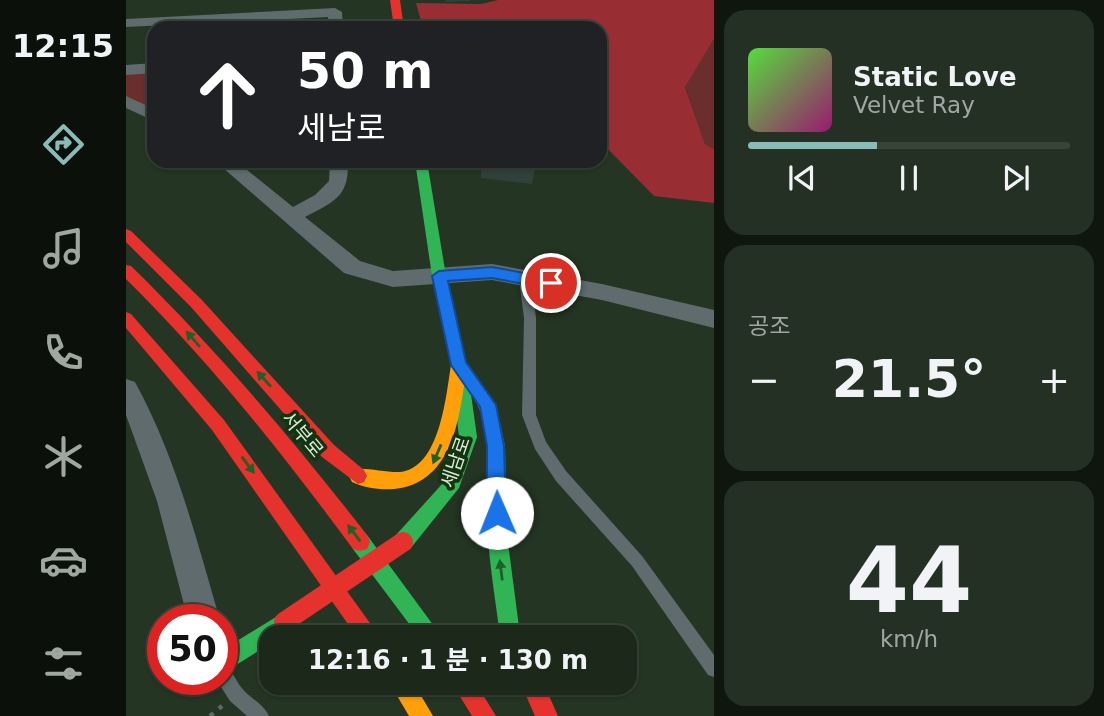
<!DOCTYPE html>
<html lang="ko">
<head>
<meta charset="utf-8">
<style>
  :root { --surface:#1b281a; --page:#243023; --text:#f1f3f6; --muted:#a0a6a2; --line:#394439; --accent:#8bbbb9 }
  body { margin:0; font-family:"DejaVu Sans","Noto Sans KR",sans-serif; background:var(--page); color:var(--text); height:100vh; display:flex; flex-direction:column; font-size:26px; white-space:nowrap }
  * { box-sizing:border-box; margin:0 }
  p { font-size:23px; color:var(--muted) }
  .icon { flex:none; width:38px; height:38px; fill:none; stroke:currentColor; stroke-width:2; stroke-linecap:round; stroke-linejoin:round }
  .map { position:relative; flex:1; overflow:hidden }
  .sheet { display:flex; flex-direction:column; gap:10px; padding:10px; background:#0f160e; width:390px }
  .sheet>* { flex:none }
  .guide { position:absolute; left:21px; top:21px; width:460px; height:147px; border-radius:21px; box-shadow:0 2px 5px #0004,0 0 0 2px var(--line); background:#202124; color:#fff; overflow:hidden }
  .speed { position:absolute; left:21px; top:604px; display:flex; gap:14px; font-size:35px; font-weight:700; text-align:center }
  .speed>* { display:grid; place-content:center; width:91px; height:91px; border-radius:50%; background:var(--surface); box-shadow:0 2px 5px #0004,0 0 0 2px var(--line); line-height:1 }
  .speed .limit { border:10px solid #d22; background:#fff; color:#111 }
  .pin { position:absolute; display:grid; place-items:center; width:60px; height:60px; color:#fff; margin:-30px; border:4px solid #fff; border-radius:50%; box-shadow:0 2px 7px #0007 }
  .me { position:absolute; width:77px; margin:-38px; rotate:359deg; stroke-linejoin:round; filter:drop-shadow(0 0 5px #0008) }
  .turn { display:flex; align-items:center; gap:24px; height:147px; padding:0 35px; font-size:32px }
  .turn .icon { width:91px; height:91px; stroke-width:2.5 }
  .turn b { display:block; font-size:49px; line-height:60px }
  .big { font-size:52px; font-weight:700; line-height:1.1 }
  .sheet .tile { flex:1; display:flex; flex-direction:column; justify-content:center; gap:10px; min-width:0; padding:0 24px; border-radius:21px; background:var(--page) }
  .sheet .dial { align-items:center; gap:0 }
  .dial b { font-size:91px; line-height:1 }
  .song { display:flex; align-items:center; gap:21px }
  .cover { width:84px; height:84px; border-radius:10px; background:linear-gradient(135deg,hsl(110 70% 55%),hsl(320 70% 35%)) }
  .played { height:7px; border-radius:4px; background:linear-gradient(90deg,var(--accent) 40%,var(--line) 40%) }
  .keys { display:flex; justify-content:space-around; direction:ltr }
  .heat { display:flex; justify-content:space-between; align-items:center; font-size:38px; direction:ltr }
  .trip { position:absolute; left:133px; top:625px; width:378px; height:70px; border-radius:21px; background:var(--surface); box-shadow:0 2px 5px #0004,0 0 0 2px var(--line); font-weight:700; line-height:70px; text-align:center }
  main { display:flex; flex:1; min-height:0 }
  .dock { display:flex; flex-direction:column; width:126px; justify-content:space-around; align-items:center; background:#0b100a; color:var(--muted) }
  .dock .icon { width:49px; height:49px }
  .dock .selected { color:var(--accent) }
  .dock b { font-size:32px; color:var(--text) }
  .map>svg:first-child { display:block }
</style>
</head>
<body>
<main>
<nav class="dock">
<b>12:15</b>
<svg class="icon selected" aria-label="directions" viewBox="0 0 24 24"><path d="M12 3l9 9-9 9-9-9zM9 14v-3h6M13 9l2 2-2 2"/></svg>
<svg class="icon" aria-label="music" viewBox="0 0 24 24"><path d="M9 18V5l10-2v13"/><circle cx="6" cy="18" r="3"/><circle cx="16" cy="16" r="3"/></svg>
<svg class="icon" aria-label="phone" viewBox="0 0 24 24"><path d="M5 4h4l2 5-3 2q2 4 5 5l2-3 5 2v4C11 20 4 13 5 4z"/></svg>
<svg class="icon" aria-label="climate" viewBox="0 0 24 24"><path d="M12 3v18M4 7l16 10M4 17L20 7"/></svg>
<svg class="icon" aria-label="car" viewBox="0 0 24 24"><path d="M5 17H2v-5l4-1 3-4h7l3 4 3 1v5h-3M9 17h6M6 11h13"/><circle cx="7" cy="17" r="2"/><circle cx="17" cy="17" r="2"/></svg>
<svg class="icon" aria-label="filters" viewBox="0 0 24 24"><path d="M4 7h16M4 17h16"/><circle cx="9" cy="7" r="2"/><circle cx="15" cy="17" r="2"/></svg>
</nav>
<div class="map">
<svg width="588" height="716" viewBox="0 0 588 716">
  <rect width="100%" height="100%" fill="#243523"/>
  <path fill="#6a2e2d" d="M588,39V149L579,144L559,86Z
    M28,68V116L0,101V70Z"/>
  <path fill="#982e33" d="M372,0H588V39L559,87L579,144L588,149V203L528,196L474,141V28H297L290,3L355,4Z"/>
  <g fill="none" stroke-linecap="round" stroke-linejoin="round">
    <path stroke="#5e6968" stroke-width="4.5" stroke-dasharray="4.5 7" stroke-linecap="butt" d="M84,716L96,706"/>
    <path fill="#5f6b6d" fill-rule="evenodd" d="M399,275L405,279L410,318V415L420,442L440,471L516,556L588,655V677L582,675L506,566L430,481L409,449L396,415L398,318L393,279Z
      M96,665C106,669 109,679 115,687C123,698 137,703 143,716H121L104,701L90,679H96Z"/>
    <path fill="#5f6b6d" fill-rule="evenodd" d="M209,8L216,12L217,28H203L202,17L0,27V19Z
      M28,63V73L0,75V65Z
      M0,96L28,109V121L0,108Z
      M89,161H110L167,207L189,195L203,181L204,161H222C223,197 209,201 179,217L234,261L267,271L366,264L476,284L588,310V328L476,300L366,280L267,287L218,273Z
      M0,379L9,382C50,457 70,538 94,620H62L31,501L0,415Z"/>
    <path fill="#30b455" fill-rule="evenodd" d="M289,161H301L320,276L340,362L370,405L379,446L381,535L393,627L397,637H376L373,628C369,598 364,567 362,537C358,491 373,434 345,394L351,437L333,488L284,549L277,551L270,549L267,542L270,535L317,483L333,437L325,365L306,276Z
      M234,533L241,535L316,637H293L227,549L224,542L227,535Z
      M158,612L165,615L168,622C164,632 156,637 145,637V643L96,674V650Z"/>
    <path fill="#ff9f0a" fill-rule="evenodd" d="M333,359L339,360L341,365C334,413 329,483 268,489C253,490 239,488 226,482L223,476L226,470C236,466 260,473 274,472C314,468 320,396 325,365L327,360Z
      M263,682H287L307,716H283Z"/>
    <path fill="#e5322d" fill-rule="evenodd" d="M264,0H274L278,28H268Z
      M0,229L5,231L75,299L208,445L238,470L241,476L238,482L232,484L196,457L65,307L0,242Z
      M0,265L5,266C91,350 168,441 241,535L244,542L241,549L234,551L227,549C157,454 84,362 0,279Z
      M0,312L5,314L98,420L254,637H231L86,430L0,328Z
      M325,682H349L370,716H346Z
      M394,682H417L432,716H409Z"/>
    <path stroke="#e5322d" stroke-width="20" d="M158,622L277,542"/>
  </g>
  <path fill="#2f413a" d="M319,0H344V1L320,2Z
    M356,161H410L406,184L355,178Z"/>
  <path fill="#374c43" stroke="#26352f" stroke-width="2" d="M357,161H410L409,167Z"/>
  <defs><path id="oneway-solid" d="M-6-.8H1V-3.2L6.5 0L1 3.2V.8H-6Z" transform="scale(1.75)"/></defs>
  <g fill="#1e6029">
    <use href="#oneway-solid" transform="translate(67 339) rotate(-131)"/>
    <use href="#oneway-solid" transform="translate(138 379) rotate(-132)"/>
    <use href="#oneway-solid" transform="translate(311 454) rotate(113)"/>
    <use href="#oneway-solid" transform="translate(122 465) rotate(53)"/>
    <use href="#oneway-solid" transform="translate(228 533) rotate(-127)"/>
    <use href="#oneway-solid" transform="translate(375 570) rotate(-97)"/>
  </g>
  <path fill="#1a73e8" stroke="#114b97" stroke-width="2" d="M366,267L425,278L432,283L425,289L366,278L322,281L340,362L370,405L378,446L380,513L377,519L371,522L364,519L361,513V446L354,407L325,365L306,276L313,271Z"/>
  <g text-anchor="middle" dominant-baseline="central" stroke-width="7" stroke-linejoin="round" paint-order="stroke">
    <g font-size="19" fill="#daecd7" stroke="#143311">
      <text transform="translate(177 434) rotate(50)">서부로</text>
      <text transform="translate(329 462) rotate(-71)">세남로</text>
    </g>
  </g>
</svg>
<div class="speed"><div class="limit">50</div></div>
<div class="pin" style="left:425px;top:283px;background:#d93025"><svg class="icon" aria-label="arrive" viewBox="0 0 24 24"><path d="M6 21V4h12l-3 4 3 4H6"/></svg></div>
<svg class="me" style="left:371px;top:513px" viewBox="-20 -20 40 40"><circle r="19" fill="#fff"/><path d="M0-13L10 11 0 6-10 11z" fill="#1a73e8"/></svg>
<div class="trip">12:16 · 1 분 · 130 m</div>
<div class="guide">
<div class="turn"><svg class="icon" aria-label="ahead" viewBox="0 0 24 24"><path d="M12 20V5M6 11l6-6 6 6"/></svg><div><b>50 m</b>세남로</div></div>
</div>
</div>
<section class="sheet">
<div class="tile">
<div class="song"><i class="cover"></i><div><b>Static Love</b><p>Velvet Ray</p></div></div>
<div class="played"></div>
<div class="keys"><svg class="icon" aria-label="previous" viewBox="0 0 24 24"><path d="M18 5L8 12l10 7zM5 5v14"/></svg><svg class="icon" aria-label="pause" viewBox="0 0 24 24"><path d="M8 5v14M16 5v14"/></svg><svg class="icon" aria-label="next" viewBox="0 0 24 24"><path d="M6 5l10 7-10 7zM19 5v14"/></svg></div>
</div>
<div class="tile"><p>공조</p>
<div class="heat"><a>−</a><b class="big">21.5°</b><a>+</a></div>
</div>
<div class="tile dial"><b>44</b><p>km/h</p></div>
</section>
</main>
</body>
</html>
